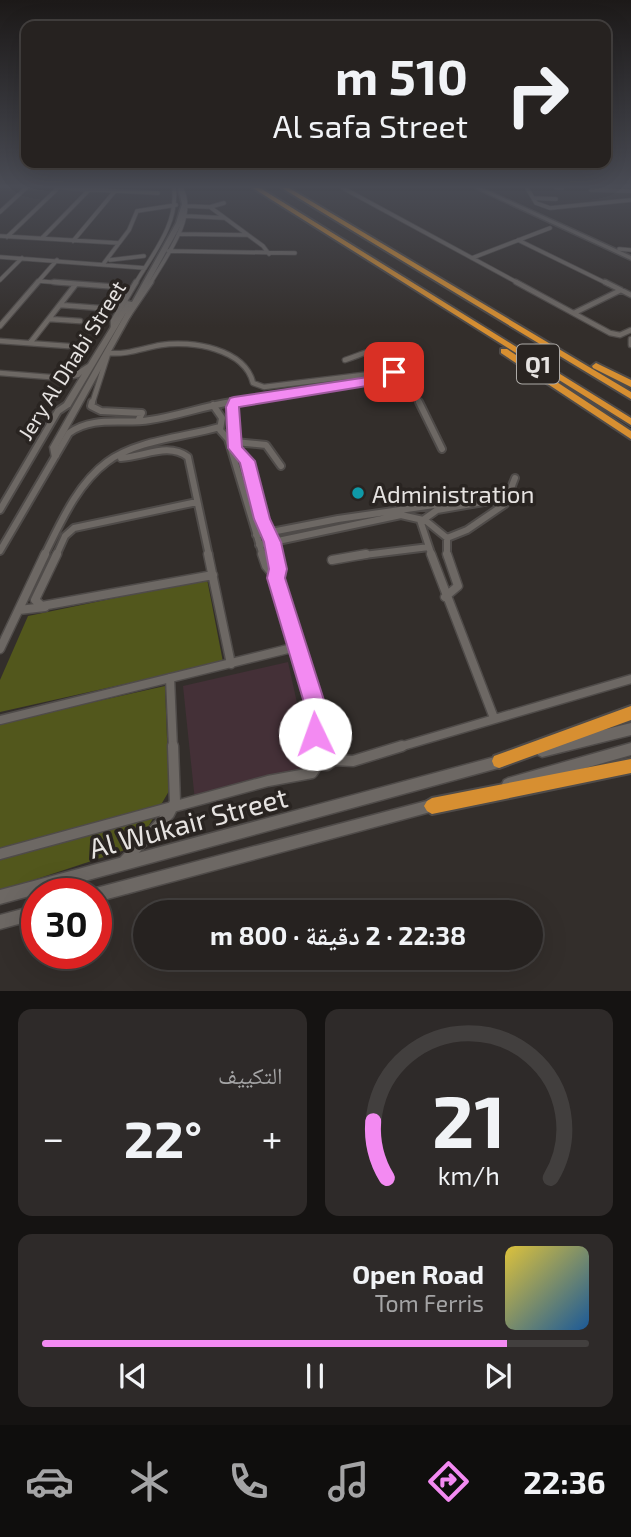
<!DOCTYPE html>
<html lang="ar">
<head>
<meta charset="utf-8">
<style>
  :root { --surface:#262220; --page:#2e2a29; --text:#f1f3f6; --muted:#a4a4a5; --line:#423f3e; --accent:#f38af2 }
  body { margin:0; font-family:"Exo 2","Noto Naskh Arabic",sans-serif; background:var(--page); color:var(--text); direction:rtl; height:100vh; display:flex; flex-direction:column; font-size:26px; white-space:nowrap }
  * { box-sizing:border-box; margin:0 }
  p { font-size:23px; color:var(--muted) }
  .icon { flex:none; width:38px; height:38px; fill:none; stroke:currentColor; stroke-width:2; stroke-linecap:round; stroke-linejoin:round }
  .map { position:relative; height:991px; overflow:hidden; direction:ltr }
  .sheet { display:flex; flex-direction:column; gap:18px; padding:18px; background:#151312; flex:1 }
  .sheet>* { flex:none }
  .hud { position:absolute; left:21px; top:21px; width:590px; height:147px; border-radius:14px; box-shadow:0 7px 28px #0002,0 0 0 2px var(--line); direction:rtl; background:#262220; color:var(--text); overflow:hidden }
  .speed { position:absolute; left:21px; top:878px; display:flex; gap:14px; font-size:35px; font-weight:700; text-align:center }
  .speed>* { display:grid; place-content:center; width:91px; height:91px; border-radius:50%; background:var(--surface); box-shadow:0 7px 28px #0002,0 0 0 2px var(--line); line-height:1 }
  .speed .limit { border:10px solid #d22; background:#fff; color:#111 }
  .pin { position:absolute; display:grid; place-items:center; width:60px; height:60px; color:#fff; margin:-30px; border-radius:14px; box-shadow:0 4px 10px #0006 }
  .me { position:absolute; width:77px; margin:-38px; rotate:357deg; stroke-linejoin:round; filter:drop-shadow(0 0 5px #0008) }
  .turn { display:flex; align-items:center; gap:24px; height:147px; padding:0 28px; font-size:32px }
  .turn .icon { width:91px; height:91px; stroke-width:2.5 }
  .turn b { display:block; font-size:49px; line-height:60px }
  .big { font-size:52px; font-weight:700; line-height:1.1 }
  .sheet .tile { flex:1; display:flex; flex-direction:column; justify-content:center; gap:10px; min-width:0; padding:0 24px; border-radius:14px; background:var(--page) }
  .sheet .dial { align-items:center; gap:0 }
  .dial svg { height:182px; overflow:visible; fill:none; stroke:var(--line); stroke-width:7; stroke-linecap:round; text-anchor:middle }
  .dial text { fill:var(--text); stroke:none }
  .song { display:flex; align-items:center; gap:21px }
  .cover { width:84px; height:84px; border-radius:10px; background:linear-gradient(135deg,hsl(50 70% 55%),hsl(210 70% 35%)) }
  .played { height:7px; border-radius:4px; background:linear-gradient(90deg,var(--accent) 85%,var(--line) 85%) }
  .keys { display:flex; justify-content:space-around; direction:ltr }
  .heat { display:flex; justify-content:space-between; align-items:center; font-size:38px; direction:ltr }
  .sheet .tiles { flex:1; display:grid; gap:18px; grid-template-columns:1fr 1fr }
  .tile:last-child { grid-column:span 2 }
  .trip { position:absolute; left:133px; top:900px; width:410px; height:70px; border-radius:35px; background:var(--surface); box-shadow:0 7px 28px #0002,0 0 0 2px var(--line); font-weight:700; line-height:70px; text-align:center; direction:rtl }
  .tabs { display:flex; height:112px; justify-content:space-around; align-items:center; background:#0f0e0d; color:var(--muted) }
  .tabs .icon { width:49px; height:49px }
  .tabs .selected { color:var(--accent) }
  .tabs b { font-size:32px; color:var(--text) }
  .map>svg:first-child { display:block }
</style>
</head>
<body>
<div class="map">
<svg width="631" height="991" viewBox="0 0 631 991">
  <rect width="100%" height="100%" fill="#332e2b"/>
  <path fill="#443037" d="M288,662L312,771L195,801L183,686Z"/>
  <path fill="#52571c" d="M207,579L223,662L0,712V680L28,616Z
    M165,686L169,791L148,827L125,850L0,891V723Z"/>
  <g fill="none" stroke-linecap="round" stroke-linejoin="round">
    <defs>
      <path id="street-far4" d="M61,188L158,193
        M343,188L520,284
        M527,188L536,203L550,208L631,200
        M556,188H562
        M591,190L631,191
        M533,198L556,199
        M187,206L210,207L263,246L269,254
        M210,207L224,203
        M0,212L26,188
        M186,216L225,218
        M178,234L248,235
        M0,236L119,243
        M7,237L58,188
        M42,238L89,190
        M518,240L608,284
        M73,241L115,191
        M619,249L631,250
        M168,251L295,253
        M0,257L145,268
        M472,258L550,228
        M110,260L144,256
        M104,263L129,230L137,211L176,205
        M0,280L22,258
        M38,281L77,284
        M36,284L57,260
        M135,284C153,253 178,225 174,188
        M150,284C164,259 198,217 181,188"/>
      <path id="street-far3" d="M54,282L119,287
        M516,282L610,333L620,335L631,330
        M605,282L631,295
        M60,305L113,309L122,306
        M574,313L621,290
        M128,316L151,282
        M49,319L80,321
        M0,326L38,282
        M113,328V321L136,282
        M631,339V345
        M0,341L68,346
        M30,343L76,284
        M108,353C127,355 143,348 161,345C192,340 245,349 253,383L264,387L387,372L396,374L391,378L220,404
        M345,360C376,350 377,342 400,368L396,373
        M0,373L62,378
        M396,375L409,381L420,404
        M92,404L108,354
        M233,404L234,401"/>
      <path id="street-far2" d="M92,402L91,406L101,411L142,413L138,421
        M234,402L235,448L250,467L273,556
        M419,402L442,449
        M213,405L222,418L220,430L228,439L263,556
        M235,442L266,445L281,466
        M121,458C144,457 168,442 188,457L209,556
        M0,510L58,411L67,405
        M420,520L432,556
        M425,520L447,538V556
        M256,535L338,519L510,494
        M447,538L467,530L505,504L515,478
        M259,545L401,515L423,520L437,510L531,494
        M0,551L69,433C94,415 123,425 150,420C178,416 204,406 232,402
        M44,556C60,524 77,484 107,462C136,440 185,437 220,427
        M56,556L65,536L74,528L197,502
        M356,556L429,547"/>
      <path id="street-far1" d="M57,554L35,600L42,606L213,575
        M208,554L231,664
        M262,554L266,566L276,578
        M273,554L276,578L306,681L335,748
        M431,554L494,718
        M332,560L366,554
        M445,597L458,586L447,554
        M19,610L45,607
        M0,649L45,554
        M170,678L173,748
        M0,720L296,647
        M312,748L318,716
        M396,748L631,679"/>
      <path id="street" d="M312,746L311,752L318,764L327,765L334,760L335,746
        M334,760L353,761L402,746
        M0,854L268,781L312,773L318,764
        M125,860L169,814L175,802L173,746"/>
      <path id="secondary" d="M178,188H182L186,204L182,223L58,447L59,456L58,458H52L50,447L127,311L70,407H67L63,405L82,374L79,377L62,380L58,378L59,376L74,373L88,364L127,301L132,302L176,223L182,204Z
        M475,188H482L631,256V260Z
        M631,723V735L542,757L538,755L536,751L538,747L542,745Z
        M631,743V755L508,790L504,788L502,784L504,780L508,778Z
        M502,755L506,757L508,761L506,765L502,767L0,904V890Z
        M434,799L439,800L440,805L439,810L434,811L96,902V894H89L91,890L96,888Z
        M37,905V919L0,929V915Z"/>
      <path id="highway" d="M253,188H260L631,418V425Z
        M282,188H289L631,392V399Z
        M501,349H507L631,431V439L501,353Z
        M596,363L631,380V387L593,368L592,366Z
        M631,706V720L499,768L494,766L492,761L494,756Z
        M631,759V773L432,814L427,811L424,806L427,801L432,798Z"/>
    </defs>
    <use href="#street-far4" stroke="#4f4b49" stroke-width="5"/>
    <use href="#street-far3" stroke="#4f4b49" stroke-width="7"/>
    <use href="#street-far2" stroke="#4f4b49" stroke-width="10"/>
    <use href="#street-far1" stroke="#4f4b49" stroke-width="11"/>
    <use href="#street" stroke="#4f4b49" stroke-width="13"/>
    <use href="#secondary" stroke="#4f4b49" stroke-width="3"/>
    <use href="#highway" stroke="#4f4b49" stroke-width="4"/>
    <use href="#street-far4" stroke="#6d6864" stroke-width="3.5"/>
    <use href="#street-far3" stroke="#6d6864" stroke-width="4.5"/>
    <use href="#street-far2" stroke="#6d6864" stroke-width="6"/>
    <use href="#street-far1" stroke="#6d6864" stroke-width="8"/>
    <use href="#street" stroke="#6d6864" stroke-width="10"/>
    <use href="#secondary" fill="#6d6864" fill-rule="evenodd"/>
    <use href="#highway" fill="#d78f31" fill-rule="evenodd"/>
  </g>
  <linearGradient id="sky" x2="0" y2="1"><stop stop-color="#1c1918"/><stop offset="0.57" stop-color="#4a4c55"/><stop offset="1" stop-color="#4a4c55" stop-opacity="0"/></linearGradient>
  <rect width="631" height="327" fill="url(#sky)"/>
  <path fill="#f38af2" stroke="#9e5a9d" stroke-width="2" d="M394,368L403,375L391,382L239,407L242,447L255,461L270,519L281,542L287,569L285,578L329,716L322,742L315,745L307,742L304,734L308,716L267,578L269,569L264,542L254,519L240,463L228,448L226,407L230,398L234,397L388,374Z"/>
  <circle fill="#0f9aa8" stroke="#292421" stroke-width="2.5" cx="358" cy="493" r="7"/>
  <g text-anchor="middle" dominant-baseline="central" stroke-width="7" stroke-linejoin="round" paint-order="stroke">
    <g font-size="21" fill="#e6e3e1" stroke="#292421">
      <text transform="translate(71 360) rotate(-58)">Jery Al Dhabi Street</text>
    </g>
    <rect fill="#292421" stroke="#adaaa7" stroke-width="2" x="517" y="344.5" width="42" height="39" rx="5"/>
    <g font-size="23" font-weight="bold" fill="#e6e3e1">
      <text x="538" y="364">Q1</text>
    </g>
    <g font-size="24" fill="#e6e3e1" stroke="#292421" text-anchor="start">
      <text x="372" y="493">Administration</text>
    </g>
    <g font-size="28" fill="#e6e3e1" stroke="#292421">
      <text transform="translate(188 822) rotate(-15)">Al Wukair Street</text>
    </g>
  </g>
</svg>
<div class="speed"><div class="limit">30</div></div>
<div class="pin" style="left:394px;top:372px;background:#d93025"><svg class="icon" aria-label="arrive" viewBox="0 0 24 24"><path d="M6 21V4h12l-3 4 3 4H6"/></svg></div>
<svg class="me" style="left:315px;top:734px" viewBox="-20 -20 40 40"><circle r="19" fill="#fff"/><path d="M0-13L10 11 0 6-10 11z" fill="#f38af2"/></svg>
<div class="trip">22:38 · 2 دقيقة · 800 m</div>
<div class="hud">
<div class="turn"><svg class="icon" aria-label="right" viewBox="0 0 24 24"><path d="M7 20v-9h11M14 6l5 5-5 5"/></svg><div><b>510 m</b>Al safa Street</div></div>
</div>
</div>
<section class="sheet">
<div class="tiles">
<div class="tile dial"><svg viewBox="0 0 100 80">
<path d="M14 69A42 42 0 1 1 86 69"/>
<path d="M14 69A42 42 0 0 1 8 44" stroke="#f38af2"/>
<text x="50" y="56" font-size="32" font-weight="700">21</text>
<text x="50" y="72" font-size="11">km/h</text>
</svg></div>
<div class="tile"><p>التكييف</p>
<div class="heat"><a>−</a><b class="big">22°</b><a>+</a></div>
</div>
<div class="tile">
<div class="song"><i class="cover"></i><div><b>Open Road</b><p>Tom Ferris</p></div></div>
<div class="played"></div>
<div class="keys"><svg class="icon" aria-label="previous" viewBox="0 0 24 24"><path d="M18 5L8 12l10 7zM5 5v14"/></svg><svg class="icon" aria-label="pause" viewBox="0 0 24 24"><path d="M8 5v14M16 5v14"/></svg><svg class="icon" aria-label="next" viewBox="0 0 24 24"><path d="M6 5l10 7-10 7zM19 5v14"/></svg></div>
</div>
</div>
</section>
<nav class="tabs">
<b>22:36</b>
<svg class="icon selected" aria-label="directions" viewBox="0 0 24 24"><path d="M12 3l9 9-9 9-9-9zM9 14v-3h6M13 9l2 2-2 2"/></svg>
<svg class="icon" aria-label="music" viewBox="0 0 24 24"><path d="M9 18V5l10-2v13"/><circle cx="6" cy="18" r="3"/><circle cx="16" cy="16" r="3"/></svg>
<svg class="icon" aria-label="phone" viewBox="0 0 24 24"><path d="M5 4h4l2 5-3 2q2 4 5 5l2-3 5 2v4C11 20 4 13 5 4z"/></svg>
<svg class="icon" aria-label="climate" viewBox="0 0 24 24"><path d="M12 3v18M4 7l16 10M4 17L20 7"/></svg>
<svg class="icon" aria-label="car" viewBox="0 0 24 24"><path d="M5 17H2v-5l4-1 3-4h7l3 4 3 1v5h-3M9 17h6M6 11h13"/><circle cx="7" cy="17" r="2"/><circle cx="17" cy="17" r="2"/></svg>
</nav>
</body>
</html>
